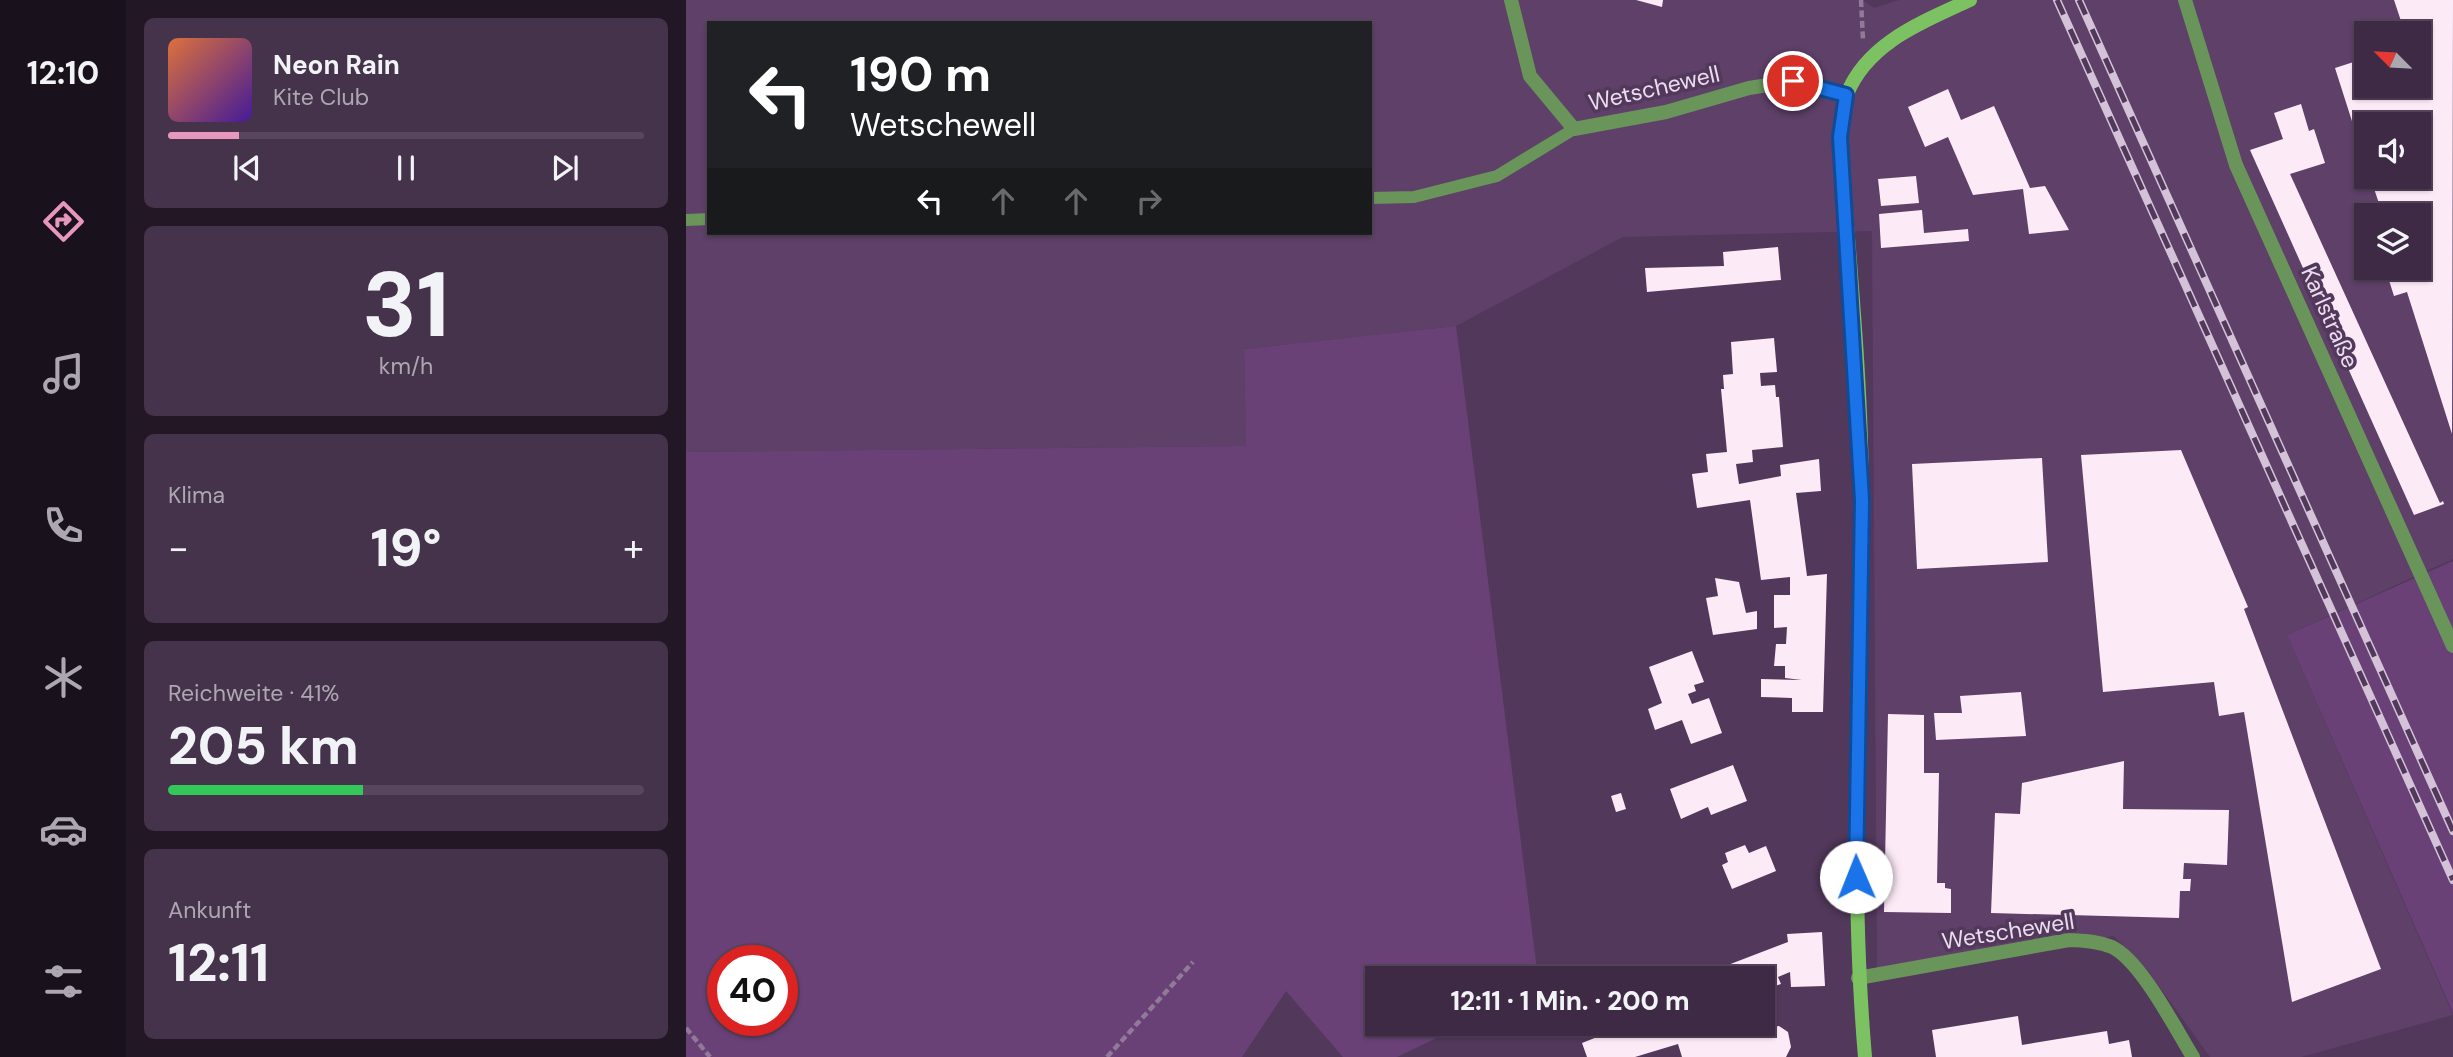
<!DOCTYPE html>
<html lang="de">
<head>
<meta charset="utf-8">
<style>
  :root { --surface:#3e2a44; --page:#45324b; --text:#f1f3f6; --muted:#ada7b2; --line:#57465d; --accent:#e797bd }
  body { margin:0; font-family:"DM Sans",sans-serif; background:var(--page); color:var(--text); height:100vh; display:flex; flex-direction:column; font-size:26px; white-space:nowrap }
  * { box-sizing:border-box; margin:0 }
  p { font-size:23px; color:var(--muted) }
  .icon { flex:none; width:38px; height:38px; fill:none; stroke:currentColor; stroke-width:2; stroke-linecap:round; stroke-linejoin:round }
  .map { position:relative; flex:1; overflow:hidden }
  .panel { display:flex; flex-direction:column; gap:18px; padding:18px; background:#221725; width:560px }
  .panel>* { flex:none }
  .guide { position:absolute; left:21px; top:21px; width:665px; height:214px; border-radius:0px; box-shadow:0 2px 5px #0004,0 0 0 2px var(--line); background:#202124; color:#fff; overflow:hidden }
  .needle { width:46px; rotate:294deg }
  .controls { position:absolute; left:1668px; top:21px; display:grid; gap:14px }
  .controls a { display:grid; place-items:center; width:77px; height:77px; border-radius:0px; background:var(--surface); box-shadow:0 2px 5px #0004,0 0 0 2px var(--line); font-size:35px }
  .speed { position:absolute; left:21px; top:945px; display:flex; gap:14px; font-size:35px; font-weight:700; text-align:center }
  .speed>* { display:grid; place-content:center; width:91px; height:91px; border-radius:50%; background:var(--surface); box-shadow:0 2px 5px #0004,0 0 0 2px var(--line); line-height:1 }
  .speed .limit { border:10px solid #d22; background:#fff; color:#111 }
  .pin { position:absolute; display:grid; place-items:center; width:60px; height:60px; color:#fff; margin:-30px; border:4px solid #fff; border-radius:50%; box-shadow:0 2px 7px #0007 }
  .me { position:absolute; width:77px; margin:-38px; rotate:359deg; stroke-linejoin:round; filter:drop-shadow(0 0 5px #0008) }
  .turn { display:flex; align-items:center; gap:24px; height:147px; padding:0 28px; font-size:32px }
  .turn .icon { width:91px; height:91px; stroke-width:2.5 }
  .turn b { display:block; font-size:49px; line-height:60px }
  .lanes { display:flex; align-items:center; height:66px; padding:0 28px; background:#0003; justify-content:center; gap:35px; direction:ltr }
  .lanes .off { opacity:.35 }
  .big { font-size:52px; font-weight:800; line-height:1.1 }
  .panel .tile { flex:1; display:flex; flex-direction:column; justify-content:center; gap:10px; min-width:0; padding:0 24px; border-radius:10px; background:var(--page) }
  .panel .dial { align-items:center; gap:0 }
  .dial b { font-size:91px; line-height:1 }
  .song { display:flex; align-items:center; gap:21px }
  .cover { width:84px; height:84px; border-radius:10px; background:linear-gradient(135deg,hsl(20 70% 55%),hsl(260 70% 35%)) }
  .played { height:7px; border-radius:4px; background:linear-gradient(90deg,var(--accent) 15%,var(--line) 15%) }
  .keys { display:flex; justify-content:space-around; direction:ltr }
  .heat { display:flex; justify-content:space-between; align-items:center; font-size:38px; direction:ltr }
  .charge { height:10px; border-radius:5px; background:linear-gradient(90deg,#34c759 41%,var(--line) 0) }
  .trip { position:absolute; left:679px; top:966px; width:410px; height:70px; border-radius:0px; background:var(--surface); box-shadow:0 2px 5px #0004,0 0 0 2px var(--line); font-weight:800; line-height:70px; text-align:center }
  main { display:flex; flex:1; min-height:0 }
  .dock { display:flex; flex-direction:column; width:126px; justify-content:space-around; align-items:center; background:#19111b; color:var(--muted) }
  .dock .icon { width:49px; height:49px }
  .dock .active { color:var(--accent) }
  .dock b { font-size:32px; color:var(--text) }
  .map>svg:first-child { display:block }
</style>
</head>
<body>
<main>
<nav class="dock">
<b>12:10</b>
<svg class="icon active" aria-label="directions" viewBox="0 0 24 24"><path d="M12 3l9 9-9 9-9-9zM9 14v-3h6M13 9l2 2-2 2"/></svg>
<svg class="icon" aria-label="music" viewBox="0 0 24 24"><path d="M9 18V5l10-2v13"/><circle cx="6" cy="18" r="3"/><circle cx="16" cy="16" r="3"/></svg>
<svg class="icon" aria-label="phone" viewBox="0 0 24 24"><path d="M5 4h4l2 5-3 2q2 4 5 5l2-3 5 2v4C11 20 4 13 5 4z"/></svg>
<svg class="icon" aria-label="climate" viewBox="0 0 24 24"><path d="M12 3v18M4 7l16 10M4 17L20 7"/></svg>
<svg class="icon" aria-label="car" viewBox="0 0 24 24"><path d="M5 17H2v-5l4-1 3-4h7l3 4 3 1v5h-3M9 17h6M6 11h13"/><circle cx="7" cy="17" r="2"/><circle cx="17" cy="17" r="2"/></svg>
<svg class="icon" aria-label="filters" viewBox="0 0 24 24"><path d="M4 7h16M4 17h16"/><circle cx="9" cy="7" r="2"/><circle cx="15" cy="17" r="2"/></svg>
</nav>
<section class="panel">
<div class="tile">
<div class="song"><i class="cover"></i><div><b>Neon Rain</b><p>Kite Club</p></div></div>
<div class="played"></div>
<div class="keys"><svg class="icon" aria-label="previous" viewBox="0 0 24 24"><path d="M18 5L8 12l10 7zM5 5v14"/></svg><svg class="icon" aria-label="pause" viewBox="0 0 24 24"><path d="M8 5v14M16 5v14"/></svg><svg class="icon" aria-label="next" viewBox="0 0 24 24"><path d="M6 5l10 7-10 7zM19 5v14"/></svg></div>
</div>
<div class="tile dial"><b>31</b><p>km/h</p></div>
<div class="tile"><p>Klima</p>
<div class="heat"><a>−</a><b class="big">19°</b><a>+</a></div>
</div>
<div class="tile"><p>Reichweite · 41%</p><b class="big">205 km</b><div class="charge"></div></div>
<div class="tile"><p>Ankunft</p><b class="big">12:11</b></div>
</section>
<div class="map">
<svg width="1767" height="1057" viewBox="0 0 1767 1057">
  <rect width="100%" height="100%" fill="#52385b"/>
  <path fill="#5e4068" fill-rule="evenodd" d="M0,0H1177L1188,8L1213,0H1767V559L1601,635L1767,1015L1615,1057H1524L1462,971L1428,936L1191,968L1186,231L937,237L770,326L558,349L560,446L0,452ZM23,23H684V233H23ZM1680,33H1732V86H1680ZM1680,124H1732V177H1680ZM1680,215H1732V268H1680Z"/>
  <path fill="#694177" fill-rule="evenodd" d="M770,326L852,978H691V1024H780L711,1057H657L600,991L556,1057H0V452L560,446L558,349ZM37,961H96V1020H37Z
    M1767,561V1013L1601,635Z"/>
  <path fill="#fdeaf7" d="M950,0H977L976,7Z
    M1708,0H1767L1766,434L1721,292L1708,296L1699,268H1732V215H1697L1684,177H1732V124H1680L1679,162L1649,68L1680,58V86H1732V33H1719Z
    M1262,89L1275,120L1308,106L1344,188L1359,186L1383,230L1343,234L1337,189L1287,195L1262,137L1239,147L1222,107Z
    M1615,104L1623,131L1628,129L1639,163L1604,174L1754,503L1757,501L1758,504L1728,515L1564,150L1597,139L1588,113Z
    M1230,176L1233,203L1195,206L1192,179Z
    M1236,210L1238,233L1282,229L1283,241L1195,248L1193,214Z
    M1092,247L1095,280L961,292L959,268L1038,266L1037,252Z
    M1088,338L1091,372L1074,373L1075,386L1089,385L1090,397H1093L1097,447L1066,450L1067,462L1050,464L1053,484L1095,476L1094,465L1133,459L1135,491L1110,493L1121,576L1141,574L1137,712H1106V698L1075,697V679L1116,680L1099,678V666H1088L1090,644H1100L1101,627L1088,628V595H1104V577L1075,580L1064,500L1011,508L1006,474L1022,472L1020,454L1041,452L1035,389H1038L1037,375L1047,374L1045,342Z
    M1495,450L1562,607L1558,609L1695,969L1606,1002L1558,712L1533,716L1528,682L1417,692L1395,455Z
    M1356,458L1362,562L1231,569L1226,464Z
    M1029,578L1053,582L1060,613L1071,611V629L1027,635L1020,598L1032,596Z
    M1006,651L1018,682L1008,685L1010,691L1002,694L1006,704L1023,698L1036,733L1005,744L996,720L969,730L962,709L976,703L963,667Z
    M1335,692L1340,736L1250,740L1248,713H1276L1274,696Z
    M1202,714L1238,715V773H1253L1251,883H1259V888L1265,889V913L1198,912Z
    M1438,761L1437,809L1543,810L1541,865L1498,863L1497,879H1505L1504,891H1494L1493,918L1305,913L1309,813L1334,814L1336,783Z
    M1047,765L1061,801L1025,815L1022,807L995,819L984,789Z
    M935,793L940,809L930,812L925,796Z
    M1059,845L1063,853L1080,846L1090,871L1046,889L1036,865L1042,862L1039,853Z
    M1136,932L1139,986L1105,987L1104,972L1092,977L1095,984L1076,991V978H1008L1102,942L1101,934Z
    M1332,1016L1336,1045L1421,1031L1423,1044L1443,1040L1446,1057H1250L1246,1030Z
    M1077,1018L1080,1028L1093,1026L1102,1032L1105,1047L1100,1057H996L992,1044L949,1057H901L896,1043L944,1024H1076Z"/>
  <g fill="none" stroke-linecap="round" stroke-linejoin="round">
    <path stroke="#907a97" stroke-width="4.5" stroke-dasharray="7 3.5" stroke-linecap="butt" d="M1175,0L1177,40
      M0,1028L24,1057
      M421,1057L507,962"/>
    <path stroke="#6a955a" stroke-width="12" d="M684,198L728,197L811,176L888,129
      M0,220L23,219"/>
    <path stroke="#6a955a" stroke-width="14" d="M825,0L844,76L888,129L980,112L1063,88L1107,81L1160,95
      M1499,0L1550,165L1767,646
      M1172,978L1383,940C1398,941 1411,941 1426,947C1455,961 1489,1028 1507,1057"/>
    <path stroke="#7dc262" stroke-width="14" d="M1179,1057C1163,872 1175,687 1176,502C1176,380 1163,258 1154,137C1156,124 1156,106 1161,94C1182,42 1237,22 1284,0"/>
    <defs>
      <path id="rail" d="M1371,0L1767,880
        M1393,0L1767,831"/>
    </defs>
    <use href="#rail" stroke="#d3c2d8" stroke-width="8"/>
    <use href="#rail" stroke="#52385b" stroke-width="5" stroke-dasharray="16" stroke-linecap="butt"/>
  </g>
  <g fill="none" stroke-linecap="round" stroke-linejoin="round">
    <defs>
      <path id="route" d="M1107,81L1160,95L1154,137L1176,500L1170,877"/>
    </defs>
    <use href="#route" stroke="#114b97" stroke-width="18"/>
    <use href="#route" stroke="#1a73e8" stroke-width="12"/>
  </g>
  <g text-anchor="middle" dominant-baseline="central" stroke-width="7" stroke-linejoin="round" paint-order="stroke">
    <g font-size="23" fill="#ebdcf0" stroke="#52385b">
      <text transform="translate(968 88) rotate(-13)">Wetschewell</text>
      <text transform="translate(1644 317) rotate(66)">Karlstraße</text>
      <text transform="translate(1322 931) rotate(-9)">Wetschewell</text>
    </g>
  </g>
</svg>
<div class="controls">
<a><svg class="needle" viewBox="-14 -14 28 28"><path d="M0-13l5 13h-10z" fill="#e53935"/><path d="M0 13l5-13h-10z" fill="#ada7b2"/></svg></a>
<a><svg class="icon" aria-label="sound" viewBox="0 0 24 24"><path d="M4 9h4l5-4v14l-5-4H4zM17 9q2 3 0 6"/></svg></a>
<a><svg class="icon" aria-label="layers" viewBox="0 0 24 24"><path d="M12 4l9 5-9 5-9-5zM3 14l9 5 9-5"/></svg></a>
</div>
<div class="speed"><div class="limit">40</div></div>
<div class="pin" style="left:1107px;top:81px;background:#d93025"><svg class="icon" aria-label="arrive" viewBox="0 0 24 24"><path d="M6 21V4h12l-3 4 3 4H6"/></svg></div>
<svg class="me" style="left:1170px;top:877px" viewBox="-20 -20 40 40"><circle r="19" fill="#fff"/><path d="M0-13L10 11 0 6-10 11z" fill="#1a73e8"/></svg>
<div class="trip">12:11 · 1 Min. · 200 m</div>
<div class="guide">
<div class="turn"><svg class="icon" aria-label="left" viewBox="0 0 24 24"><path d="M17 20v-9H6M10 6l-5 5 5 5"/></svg><div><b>190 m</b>Wetschewell</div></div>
<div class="lanes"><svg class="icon" aria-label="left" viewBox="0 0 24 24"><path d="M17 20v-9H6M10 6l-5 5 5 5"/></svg><svg class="icon off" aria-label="ahead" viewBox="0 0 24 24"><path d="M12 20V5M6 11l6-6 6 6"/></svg><svg class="icon off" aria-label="ahead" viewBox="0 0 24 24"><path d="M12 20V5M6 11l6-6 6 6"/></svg><svg class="icon off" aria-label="right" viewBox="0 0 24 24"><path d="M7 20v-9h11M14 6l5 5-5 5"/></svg></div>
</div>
</div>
</main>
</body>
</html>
